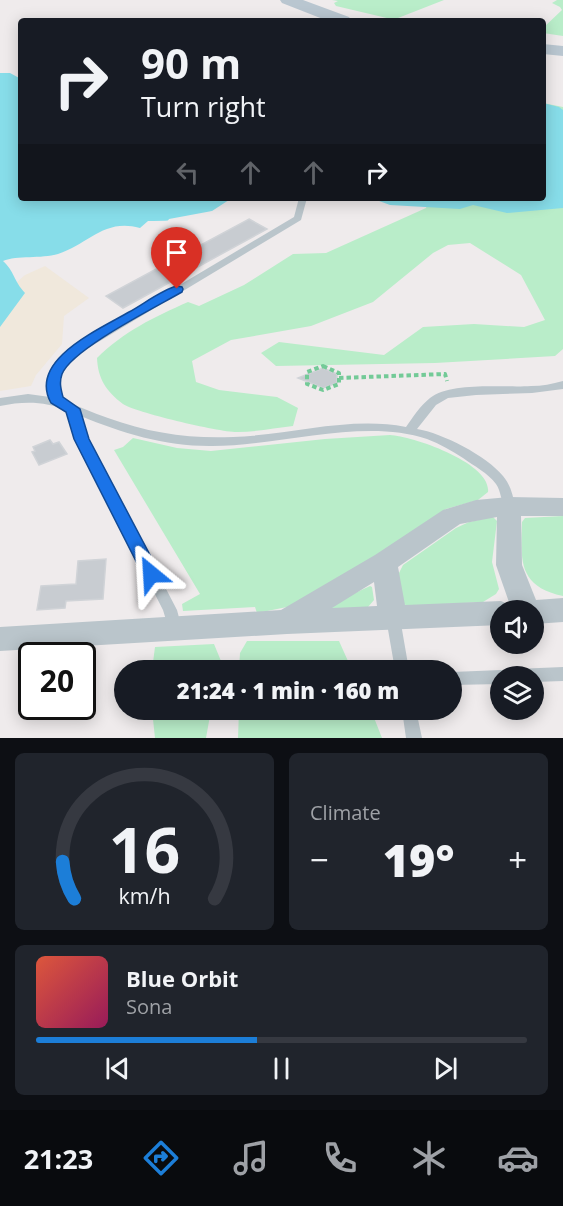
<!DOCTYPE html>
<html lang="en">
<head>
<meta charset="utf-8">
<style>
  :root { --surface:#171b24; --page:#20242c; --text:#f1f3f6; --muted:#9ea1a6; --line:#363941; --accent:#1c7ed8 }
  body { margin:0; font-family:"Open Sans",sans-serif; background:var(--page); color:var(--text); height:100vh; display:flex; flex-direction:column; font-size:22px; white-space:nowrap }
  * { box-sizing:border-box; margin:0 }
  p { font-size:20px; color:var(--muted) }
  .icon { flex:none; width:33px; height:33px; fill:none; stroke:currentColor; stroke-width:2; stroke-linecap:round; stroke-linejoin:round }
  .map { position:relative; height:738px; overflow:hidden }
  .drawer { display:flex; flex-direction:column; gap:15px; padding:15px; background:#0d0f14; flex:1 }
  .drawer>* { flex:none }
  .banner { position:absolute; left:18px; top:18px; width:528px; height:183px; border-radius:6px; box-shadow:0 3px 15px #0003; background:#171b24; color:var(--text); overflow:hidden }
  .buttons { position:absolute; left:490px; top:600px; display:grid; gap:12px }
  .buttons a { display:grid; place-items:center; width:54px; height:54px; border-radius:50%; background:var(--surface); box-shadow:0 3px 15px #0003; font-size:30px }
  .speed { position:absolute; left:18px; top:642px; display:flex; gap:12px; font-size:30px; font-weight:700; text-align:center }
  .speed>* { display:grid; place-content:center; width:78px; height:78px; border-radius:50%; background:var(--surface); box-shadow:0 3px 15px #0003; line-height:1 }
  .speed .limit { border:3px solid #111; border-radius:9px; background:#fff; color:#111 }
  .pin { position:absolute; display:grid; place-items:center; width:51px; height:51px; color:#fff; margin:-62px -26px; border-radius:50% 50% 50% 0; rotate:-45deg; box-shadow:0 0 6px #0007 }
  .pin .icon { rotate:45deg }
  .me { position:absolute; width:66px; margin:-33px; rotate:333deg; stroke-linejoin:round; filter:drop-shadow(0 0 4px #0008) }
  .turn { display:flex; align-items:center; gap:21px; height:126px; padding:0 24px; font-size:27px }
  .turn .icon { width:78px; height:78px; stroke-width:2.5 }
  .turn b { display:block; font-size:42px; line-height:51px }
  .lanes { display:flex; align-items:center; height:57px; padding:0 24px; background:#0003; justify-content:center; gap:30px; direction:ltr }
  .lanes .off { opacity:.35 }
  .big { font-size:45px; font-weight:800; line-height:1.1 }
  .drawer .widget { flex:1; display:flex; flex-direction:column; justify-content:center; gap:9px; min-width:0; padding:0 21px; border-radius:9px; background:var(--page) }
  .drawer .dial { align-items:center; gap:0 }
  .dial svg { height:156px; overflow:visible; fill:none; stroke:var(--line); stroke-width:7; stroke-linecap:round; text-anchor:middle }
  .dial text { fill:var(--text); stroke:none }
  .song { display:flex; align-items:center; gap:18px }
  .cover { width:72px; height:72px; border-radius:9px; background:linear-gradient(135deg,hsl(10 70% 55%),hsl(330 70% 35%)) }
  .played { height:6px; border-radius:3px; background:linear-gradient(90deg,var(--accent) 45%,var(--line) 45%) }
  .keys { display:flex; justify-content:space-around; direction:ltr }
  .heat { display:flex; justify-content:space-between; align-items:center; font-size:33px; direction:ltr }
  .drawer .tiles { flex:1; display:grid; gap:15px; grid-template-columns:1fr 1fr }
  .widget:last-child { grid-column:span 2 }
  .trip { position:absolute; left:114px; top:660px; width:348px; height:60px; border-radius:30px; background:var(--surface); box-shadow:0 3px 15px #0003; font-weight:800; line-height:60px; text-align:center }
  .tabs { display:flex; height:96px; justify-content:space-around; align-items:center; background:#090b0e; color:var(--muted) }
  .tabs .icon { width:42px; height:42px }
  .tabs .on { color:var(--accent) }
  .tabs b { font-size:27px; color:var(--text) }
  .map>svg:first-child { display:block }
</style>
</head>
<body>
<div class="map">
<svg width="563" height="738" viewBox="0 0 563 738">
  <rect width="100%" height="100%" fill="#efebec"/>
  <path fill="#b9edc9" d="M332,0H444L398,18L391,19L336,6L334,3L338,1Z
    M557,0H563V36L543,33V28L562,10L560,7L552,3Z
    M543,103L563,107V349L555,356L435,363L276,366L261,353L279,342L384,355L423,327L474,324L524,327L545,320L521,275L470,243L448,245L433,253L373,302L311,326L231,340L192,361L196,382L219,390L277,397L298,408L293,426C275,428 256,432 238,432C222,433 134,412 123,404C106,391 98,379 97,358C123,332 154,317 188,302L199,306L244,285L293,254L326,253L426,208L429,198H543Z
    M390,435C412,436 492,463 488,492L478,500L446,509L343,578L292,606L257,613L255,607L183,611L182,604L200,594L114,450L123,447L133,438L177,448L211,451L325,439Z
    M563,516V596C517,586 521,559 522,522L525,518Z
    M493,517L497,521L492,562L499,589L496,594L483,602L407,606L404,604L398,575L403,565L456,528L469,522Z
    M370,586L372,587L374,600L368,607L324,610L323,608Z
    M247,641H339L352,670H239L240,653Z
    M214,644L221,661L219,670H152L155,647Z
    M152,710H211L206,738H155Z
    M239,710H371L382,738H238Z"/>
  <path fill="#f0e8dc" d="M45,266L89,298L64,316L62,344L36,375L31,386L0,391V271L16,283L25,275Z"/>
  <path fill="#87dde9" d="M0,73H10L21,79V198H245C214,213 183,222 148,221L140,228C104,218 89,244 58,254C41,259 17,255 3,261C15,272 13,280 25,293L0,327Z
    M543,103L559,107L563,110V208L507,213L473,205L460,209L390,205L371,198H543Z"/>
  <path fill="#efebec" d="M232,198H248L218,214L166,224L169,219L212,211Z"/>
  <path fill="#c8ccd1" stroke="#d0d3d7" stroke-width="1.5" d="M249,219L267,229L123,308L106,296Z
    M323,368L337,374V383L323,388L298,378Z
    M50,440L53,444L59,442L67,454L39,465L32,452L35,451L33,447Z
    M106,559L103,599L66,601L65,608L37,610L41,586L76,584L78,561Z"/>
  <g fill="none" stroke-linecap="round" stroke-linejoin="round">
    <path stroke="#73ca97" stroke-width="4" stroke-dasharray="4.5 3" stroke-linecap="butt" d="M323,366L339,373V384L323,390L307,384V372Z
      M339,378L445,374L447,381"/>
    <path fill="#bac5cb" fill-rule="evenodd" d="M299,198H307L301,220L75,356C63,370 56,382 61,400C77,405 92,413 108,418C149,433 190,439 233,437C291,435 349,416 406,427C413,417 420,406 430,398C452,381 504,388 531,386C542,386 552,384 563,381V389L532,393L476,395L448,398L436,405L417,429C442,433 487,456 503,476C510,484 513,495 515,506L513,509L509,511L505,509C501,501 501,491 496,484C488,473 474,466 463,458C452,451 440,444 427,439C363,417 277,447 209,446C165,446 121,433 81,416L88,439L177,610L182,629L180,633L175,635L170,633L163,610L76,439L68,411C45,401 24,401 0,406V398L28,394L50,397C46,378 55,365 67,352L294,217Z
      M393,612L398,614L400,618L409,670H395L386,618L388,614Z
      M563,667V681L534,682V676H509L511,671L516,669Z
      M501,670L506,672L508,676H501V684L452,685V672Z
      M402,710H416L422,738H406Z"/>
    <path fill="#bac5cb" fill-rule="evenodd" d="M509,497L563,498V516H521L522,565L536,600L563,598V622L534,624V610H501V625L287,634L0,651V627L281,610L375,555L443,510L476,500ZM497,517L496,565L510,605L501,601L405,605L398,567L460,524ZM374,582L377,606L332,608Z"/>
    <path fill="#b9c6d0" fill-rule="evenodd" d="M280,0H303L349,17L352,21H328L282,3Z
      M543,44L563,46V56L543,54Z"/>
  </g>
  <path fill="#1a73e8" stroke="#114b97" stroke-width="1.5" d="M177,286L182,287L183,289L182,292C156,307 72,349 62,374C59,383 61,389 63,397L80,409L89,439L160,574L157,579L151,581L145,579L74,439L66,412L51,403C27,360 100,329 129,312C144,304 161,290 177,286Z"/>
</svg>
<div class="buttons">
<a><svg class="icon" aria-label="sound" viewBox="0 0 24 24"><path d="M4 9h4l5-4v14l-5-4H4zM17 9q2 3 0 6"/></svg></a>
<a><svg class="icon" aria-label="layers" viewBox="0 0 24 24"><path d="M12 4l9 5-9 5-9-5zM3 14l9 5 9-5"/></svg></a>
</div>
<div class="speed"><div class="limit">20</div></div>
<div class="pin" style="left:177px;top:289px;background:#d93025"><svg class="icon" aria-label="arrive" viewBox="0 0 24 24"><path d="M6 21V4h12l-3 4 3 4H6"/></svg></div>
<svg class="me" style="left:151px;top:574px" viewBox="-20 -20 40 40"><path d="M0-17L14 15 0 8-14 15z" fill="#1a73e8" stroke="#fff" stroke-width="4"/></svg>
<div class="trip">21:24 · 1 min · 160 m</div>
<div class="banner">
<div class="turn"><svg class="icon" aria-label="right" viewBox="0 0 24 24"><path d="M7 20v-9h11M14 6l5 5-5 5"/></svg><div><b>90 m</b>Turn right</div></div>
<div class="lanes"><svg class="icon off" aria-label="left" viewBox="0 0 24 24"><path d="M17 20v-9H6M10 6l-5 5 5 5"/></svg><svg class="icon off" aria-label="ahead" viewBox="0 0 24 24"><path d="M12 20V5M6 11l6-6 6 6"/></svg><svg class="icon off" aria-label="ahead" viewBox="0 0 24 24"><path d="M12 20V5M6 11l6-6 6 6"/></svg><svg class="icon" aria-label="right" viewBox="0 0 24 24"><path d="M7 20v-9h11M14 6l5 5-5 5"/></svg></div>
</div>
</div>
<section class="drawer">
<div class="tiles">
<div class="widget dial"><svg viewBox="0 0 100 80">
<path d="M14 69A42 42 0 1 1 86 69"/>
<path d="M14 69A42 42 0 0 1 8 50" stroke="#1c7ed8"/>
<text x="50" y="56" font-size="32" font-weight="700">16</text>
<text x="50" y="72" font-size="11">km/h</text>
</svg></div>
<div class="widget"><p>Climate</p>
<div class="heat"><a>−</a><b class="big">19°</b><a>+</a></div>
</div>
<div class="widget">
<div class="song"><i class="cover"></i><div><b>Blue Orbit</b><p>Sona</p></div></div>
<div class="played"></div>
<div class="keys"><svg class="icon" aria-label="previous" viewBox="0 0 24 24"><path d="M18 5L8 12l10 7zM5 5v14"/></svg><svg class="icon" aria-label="pause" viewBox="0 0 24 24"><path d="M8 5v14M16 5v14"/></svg><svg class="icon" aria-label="next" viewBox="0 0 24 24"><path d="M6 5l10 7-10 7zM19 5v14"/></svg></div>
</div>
</div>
</section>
<nav class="tabs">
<b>21:23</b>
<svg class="icon on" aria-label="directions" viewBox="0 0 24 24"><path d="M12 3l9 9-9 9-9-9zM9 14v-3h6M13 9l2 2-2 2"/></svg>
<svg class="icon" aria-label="music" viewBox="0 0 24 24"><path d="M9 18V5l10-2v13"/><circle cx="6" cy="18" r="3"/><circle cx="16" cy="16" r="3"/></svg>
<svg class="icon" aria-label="phone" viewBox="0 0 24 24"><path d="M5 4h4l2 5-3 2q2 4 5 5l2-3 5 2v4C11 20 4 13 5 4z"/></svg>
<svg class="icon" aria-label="climate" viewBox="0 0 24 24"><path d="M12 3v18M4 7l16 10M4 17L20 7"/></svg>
<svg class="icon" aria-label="car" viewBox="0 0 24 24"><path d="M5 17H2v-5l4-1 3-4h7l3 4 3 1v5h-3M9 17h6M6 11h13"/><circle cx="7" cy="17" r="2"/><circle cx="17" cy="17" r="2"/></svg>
</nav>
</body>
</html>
